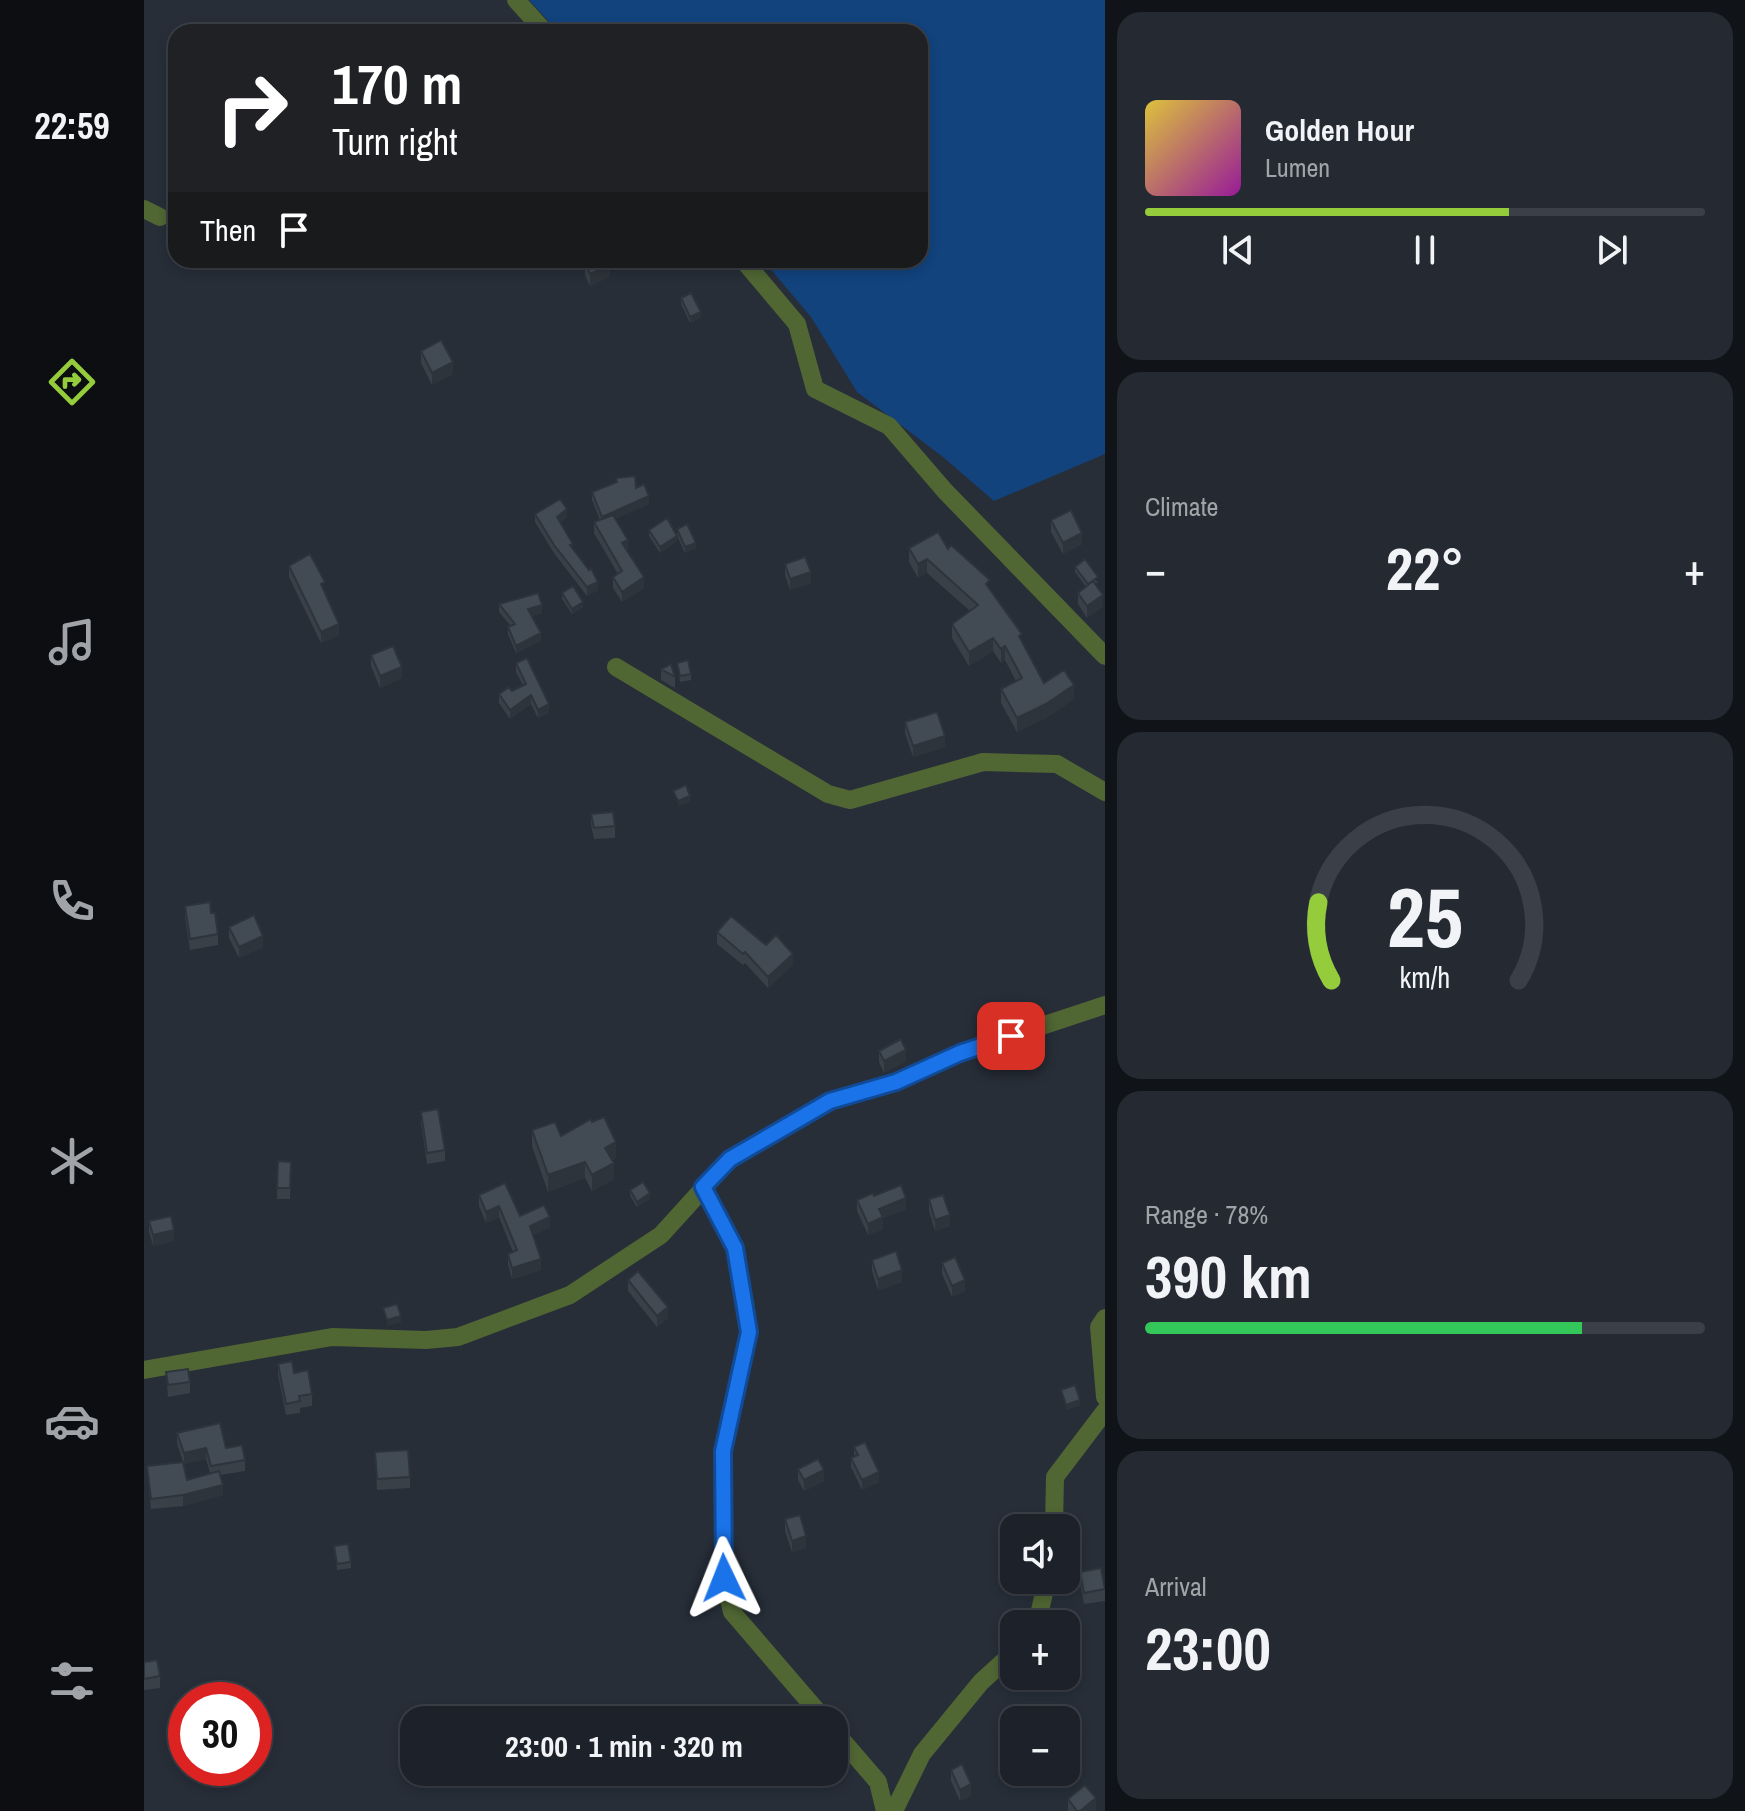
<!DOCTYPE html>
<html lang="en">
<head>
<meta charset="utf-8">
<style>
  :root { --surface:#1d222a; --page:#252a32; --text:#f1f3f6; --muted:#a0a4a8; --line:#3b3f47; --accent:#94cc3c }
  body { margin:0; font-family:"Archivo Narrow",sans-serif; background:var(--page); color:var(--text); height:100vh; display:flex; flex-direction:column; font-size:30px; white-space:nowrap }
  * { box-sizing:border-box; margin:0 }
  p { font-size:26px; color:var(--muted) }
  .icon { flex:none; width:44px; height:44px; fill:none; stroke:currentColor; stroke-width:2; stroke-linecap:round; stroke-linejoin:round }
  .map { position:relative; flex:1; overflow:hidden }
  .details { display:flex; flex-direction:column; gap:12px; padding:12px; background:#101317; width:640px }
  .details>* { flex:none }
  .guide { position:absolute; left:24px; top:24px; width:760px; height:244px; border-radius:24px; box-shadow:0 4px 12px #0003,0 0 0 2px var(--line); background:#202124; color:#fff; overflow:hidden }
  .fabs { position:absolute; left:856px; top:1514px; display:grid; gap:16px }
  .fabs a { display:grid; place-items:center; width:80px; height:80px; border-radius:16px; background:var(--surface); box-shadow:0 4px 12px #0003,0 0 0 2px var(--line); font-size:40px }
  .speed { position:absolute; left:24px; top:1682px; display:flex; gap:16px; font-size:40px; font-weight:700; text-align:center }
  .speed>* { display:grid; place-content:center; width:104px; height:104px; border-radius:50%; background:var(--surface); box-shadow:0 4px 12px #0003,0 0 0 2px var(--line); line-height:1 }
  .speed .limit { border:12px solid #d22; background:#fff; color:#111 }
  .pin { position:absolute; display:grid; place-items:center; width:68px; height:68px; color:#fff; margin:-34px; border-radius:16px; box-shadow:0 4px 12px #0006 }
  .me { position:absolute; width:88px; margin:-44px; rotate:358deg; stroke-linejoin:round; filter:drop-shadow(0 0 6px #0008) }
  .turn { display:flex; align-items:center; gap:28px; height:168px; padding:0 32px; font-size:36px }
  .turn .icon { width:104px; height:104px; stroke-width:2.5 }
  .turn b { display:block; font-size:56px; line-height:68px }
  .then { display:flex; align-items:center; height:76px; padding:0 32px; background:#0003; gap:16px; font-size:30px }
  .big { font-size:60px; font-weight:800; line-height:1.1 }
  .details .tile { flex:1; display:flex; flex-direction:column; justify-content:center; gap:12px; min-width:0; padding:0 28px; border-radius:24px; background:var(--page) }
  .details .dial { align-items:center; gap:0 }
  .dial svg { height:208px; overflow:visible; fill:none; stroke:var(--line); stroke-width:7; stroke-linecap:round; text-anchor:middle }
  .dial text { fill:var(--text); stroke:none }
  .song { display:flex; align-items:center; gap:24px }
  .cover { width:96px; height:96px; border-radius:12px; background:linear-gradient(135deg,hsl(50 70% 55%),hsl(300 70% 35%)) }
  .played { height:8px; border-radius:4px; background:linear-gradient(90deg,var(--accent) 65%,var(--line) 65%) }
  .keys { display:flex; justify-content:space-around; direction:ltr }
  .heat { display:flex; justify-content:space-between; align-items:center; font-size:44px; direction:ltr }
  .charge { height:12px; border-radius:6px; background:linear-gradient(90deg,#34c759 78%,var(--line) 0) }
  .trip { position:absolute; left:256px; top:1706px; width:448px; height:80px; border-radius:24px; background:var(--surface); box-shadow:0 4px 12px #0003,0 0 0 2px var(--line); font-weight:800; line-height:80px; text-align:center }
  main { display:flex; flex:1; min-height:0 }
  .tab-bar { display:flex; flex-direction:column; width:144px; justify-content:space-around; align-items:center; background:#0c0e11; color:var(--muted) }
  .tab-bar .icon { width:56px; height:56px }
  .tab-bar .active { color:var(--accent) }
  .tab-bar b { font-size:36px; color:var(--text) }
  .map>svg:first-child { display:block }
</style>
</head>
<body>
<main>
<nav class="tab-bar">
<b>22:59</b>
<svg class="icon active" aria-label="directions" viewBox="0 0 24 24"><path d="M12 3l9 9-9 9-9-9zM9 14v-3h6M13 9l2 2-2 2"/></svg>
<svg class="icon" aria-label="music" viewBox="0 0 24 24"><path d="M9 18V5l10-2v13"/><circle cx="6" cy="18" r="3"/><circle cx="16" cy="16" r="3"/></svg>
<svg class="icon" aria-label="phone" viewBox="0 0 24 24"><path d="M5 4h4l2 5-3 2q2 4 5 5l2-3 5 2v4C11 20 4 13 5 4z"/></svg>
<svg class="icon" aria-label="climate" viewBox="0 0 24 24"><path d="M12 3v18M4 7l16 10M4 17L20 7"/></svg>
<svg class="icon" aria-label="car" viewBox="0 0 24 24"><path d="M5 17H2v-5l4-1 3-4h7l3 4 3 1v5h-3M9 17h6M6 11h13"/><circle cx="7" cy="17" r="2"/><circle cx="17" cy="17" r="2"/></svg>
<svg class="icon" aria-label="filters" viewBox="0 0 24 24"><path d="M4 7h16M4 17h16"/><circle cx="9" cy="7" r="2"/><circle cx="15" cy="17" r="2"/></svg>
</nav>
<div class="map">
<svg width="961" height="1811" viewBox="0 0 961 1811">
  <rect width="100%" height="100%" fill="#272e38"/>
  <path fill="#12437d" d="M385,0H961V454L850,501L799,457L713,392L667,317L619,260H776V32H414Z"/>
  <g fill="none" stroke-linecap="round" stroke-linejoin="round">
    <path stroke="#506633" stroke-width="18" d="M372,0L401,32
      M0,209L16,217
      M599,260L653,324L671,389L745,426L801,491L961,656
      M472,667L684,794L706,800L839,762L913,764L961,792
      M559,1187L591,1248L605,1332L579,1451L580,1578L588,1612L681,1720
      M961,1318L955,1327L961,1397
      M0,1370L188,1337L282,1340L314,1337L426,1295L517,1235L586,1159L686,1101L752,1082L816,1053L961,1005
      M910,1528L911,1477L961,1411
      M890,1624L895,1615L903,1580
      M690,1731L734,1782L741,1811
      M750,1811L778,1754L837,1682L870,1652"/>
  </g>
  <path fill="#394048" fill-rule="evenodd" d="M441,263L466,276L446,286L441,275Z
    M537,298L557,317L546,323L537,304Z
    M277,351L309,374L288,385L277,363Z
    M492,488L505,504L471,519L483,551L500,588L478,602L469,588V577L474,574L450,533V522L456,520L448,500V492Z
    M391,514L423,517L416,523L429,548L454,590L443,596L410,553L391,522Z
    M907,520L938,544L919,554L907,532Z
    M533,529L552,548L541,553L533,536V541L516,553L505,536V530L533,535Z
    M765,548L804,549L846,590L878,642L900,683L930,699L902,718L873,732L857,703V689L872,681L861,660L857,663L849,651L825,666L808,638V624L826,611L783,573L774,578L765,562Z
    M641,564L667,583L646,590L641,575Z
    M145,566L181,591L195,635L177,643L145,577Z
    M931,567L954,582L951,584L959,606L943,618L934,604V593L942,587L931,572Z
    M418,593L439,607L428,614L418,599Z
    M355,604L398,613L388,616L397,641L372,653L364,634V627L366,625L355,612Z
    M227,655L258,678L236,688L227,666Z
    M372,663L405,713L394,718L387,704L366,719L355,703V694L368,691L379,685L372,672Z
    M533,663L547,674V680L536,682Z
    M517,669L531,677V688L517,680Z
    M761,722L801,747L769,757L761,733Z
    M447,814L471,826V838L450,839L447,825Z
    M41,906L67,913L74,934V945L46,950L41,917Z
    M85,927L119,947L95,958L85,938Z
    M573,932L622,945L649,965L624,988L601,963L599,965L573,944Z
    M735,1051L762,1061L740,1073L735,1062Z
    M277,1112L301,1150V1161L283,1164L277,1123Z
    M388,1130L417,1136L472,1158L468,1161L470,1179L448,1191L441,1178L404,1192L388,1146Z
    M134,1161L147,1162L146,1199H133Z
    M486,1190L506,1199L493,1207L486,1196Z
    M335,1195L376,1216L406,1227L389,1235L397,1270L368,1279L364,1264V1254L369,1252L355,1217L342,1223L335,1206Z
    M730,1196L762,1209L739,1218V1229L724,1235L713,1211V1200Z
    M785,1199L806,1226L791,1231L785,1211Z
    M5,1221L30,1241L9,1246L5,1232Z
    M728,1260L758,1282L734,1290L728,1271Z
    M798,1263L821,1291L808,1297L798,1274Z
    M484,1280L524,1318L513,1327L484,1291Z
    M134,1364L150,1373L168,1394V1406L156,1408V1413L142,1415L134,1375Z
    M22,1372L46,1382V1393L24,1397Z
    M33,1433L82,1448L101,1460V1471L76,1475L79,1495L39,1506L7,1509L3,1466L39,1462L33,1443ZM62,1459L66,1473L43,1480L40,1464Z
    M710,1447L735,1482L718,1490L707,1467V1458L710,1456Z
    M231,1452L266,1477V1488L233,1490Z
    M654,1469L680,1481L660,1491L654,1480Z
    M641,1519L662,1548L648,1552L641,1531Z
    M190,1546L207,1562V1568L193,1570Z
    M936,1572L961,1589V1601L940,1604L936,1583Z
    M0,1662L16,1676V1688L0,1690Z
    M807,1770L827,1796L816,1801L807,1781Z
    M924,1799L952,1809L950,1811H924Z"/>
  <path fill="#2e343b" d="M466,265V276L446,286V274Z
    M557,312V317L546,323V317Z
    M309,362V374L288,385V373Z
    M505,496V504L458,525V517Z
    M423,509V517L413,526V517Z
    M938,533V544L919,554V543Z
    M533,536V541L516,553V547Z
    M484,540V550L478,554V543Z
    M552,543V548L541,553V547Z
    M783,559V573L774,578V564Z
    M667,572V583L646,590V579Z
    M500,577V588L478,602V592Z
    M454,582V590L443,596V587Z
    M959,595V606L943,618V606Z
    M439,602V607L428,614V609Z
    M398,605V613L384,617V609Z
    M195,624V635L177,643V632Z
    M397,633V641L372,653V646Z
    M849,638V651L825,666V652Z
    M861,646V660L857,663V649Z
    M258,667V678L236,688V676Z
    M930,685V699L902,718L873,732V718Z
    M387,695V704L366,719V710Z
    M405,704V713L394,718V710Z
    M801,736V747L769,757V746Z
    M546,796V802L534,807V801Z
    M119,936V947L95,958V947Z
    M649,954V965L624,988V977Z
    M762,1050V1061L740,1073V1061Z
    M472,1142V1158L461,1164V1148Z
    M441,1162V1178L404,1192V1175Z
    M470,1163V1179L448,1191V1175Z
    M506,1193V1199L493,1207V1202Z
    M762,1198V1209L739,1218V1229L724,1235V1224L735,1209Z
    M355,1206V1217L342,1223V1212Z
    M806,1215V1226L791,1231V1220Z
    M406,1217V1227L386,1236V1226Z
    M30,1230V1241L9,1246V1235Z
    M397,1259V1270L368,1279V1268Z
    M758,1270V1282L734,1290V1279Z
    M821,1280V1291L808,1297V1286Z
    M524,1307V1318L513,1327V1316Z
    M257,1316V1322L243,1326V1320Z
    M936,1400V1406L922,1410V1405Z
    M62,1448V1459L40,1464V1453Z
    M680,1470V1481L660,1491V1480Z
    M735,1472V1482L718,1490V1480Z
    M79,1485V1495L39,1506V1495Z
    M662,1536V1548L648,1552V1541Z
    M827,1784V1796L816,1801V1790Z
    M952,1798V1809L950,1811H936Z"/>
  <path fill="#424a54" stroke="#2e343b" stroke-width="2" d="M447,260H464L466,265L446,274L441,263Z
    M547,293L557,312L546,317L537,298Z
    M297,340L309,362L288,373L277,351Z
    M491,476L492,488L500,484L505,496L458,517L448,492L473,482L472,478Z
    M416,499L423,509L413,517L429,544L426,545L445,570L447,568L454,582L443,587L410,545L391,514Z
    M927,510L938,533L919,543L907,520Z
    M469,515L484,540L478,543L500,577L478,592L469,577L478,571L450,522Z
    M523,518L533,536L516,547L505,530Z
    M543,524L552,543L541,547L533,529Z
    M794,532L804,549L807,545L846,580L842,584L878,634L875,636L900,683L920,670L930,685L902,704L873,718L857,689L878,678L861,646L857,649L849,638L825,652L808,624L834,605L783,559L774,564L765,548Z
    M166,554L181,582L177,584L195,624L177,632L145,566Z
    M661,557L667,572L646,579L641,564Z
    M941,559L954,577L944,584L931,567Z
    M949,581L959,595L943,606L934,593Z
    M429,586L439,602L428,609L418,593Z
    M394,593L398,605L384,609L397,633L372,646L364,627L371,624L355,604Z
    M249,646L258,667L236,676L227,655Z
    M383,658L405,704L394,710L387,695L366,710L355,694L365,687L368,691L382,684L372,663Z
    M544,660L547,674L536,676L533,663Z
    M527,664L531,677L517,669Z
    M793,712L801,736L769,746L761,722Z
    M542,785L546,796L534,801L529,791Z
    M469,812L471,826L450,828L447,814Z
    M66,902L67,913H71L74,934L46,939L41,906Z
    M110,915L119,936L95,947L85,927Z
    M587,916L622,945L632,935L649,954L624,977L601,952L599,954L573,932Z
    M757,1039L762,1050L740,1061L735,1051Z
    M294,1109L301,1150L283,1153L277,1112Z
    M460,1117L472,1142L461,1148L470,1163L448,1175L441,1162L404,1175L388,1130L411,1122L417,1136L447,1119L448,1122Z
    M134,1161L147,1162L146,1188H133Z
    M499,1182L506,1193L493,1202L486,1190Z
    M361,1183L376,1216L400,1205L406,1217L386,1226L397,1259L368,1268L364,1254L373,1250L355,1206L342,1212L335,1195Z
    M757,1185L762,1198L735,1209L739,1217L724,1224L713,1200L729,1193L730,1196Z
    M799,1195L806,1215L791,1220L785,1199Z
    M27,1216L30,1230L9,1235L5,1221Z
    M752,1251L758,1270L734,1279L728,1260Z
    M811,1257L821,1280L808,1286L798,1263Z
    M494,1271L524,1307L513,1316L484,1280Z
    M253,1304L257,1316L243,1320L239,1308Z
    M148,1361L150,1373L164,1370L168,1394L155,1396L156,1401L142,1404L134,1364Z
    M44,1369L46,1382L24,1385L22,1372Z
    M931,1385L936,1400L922,1405L917,1390Z
    M76,1423L82,1448L98,1445L101,1460L67,1466L62,1448L40,1453L33,1433Z
    M721,1442L735,1472L718,1480L707,1458L714,1455L710,1447Z
    M264,1450L266,1477L233,1479L231,1452Z
    M674,1459L680,1470L660,1480L654,1469Z
    M39,1462L43,1480L75,1471L79,1485L39,1495L7,1499L3,1466Z
    M656,1515L662,1536L648,1541L641,1519Z
    M204,1544L207,1562L193,1564L190,1546Z
    M957,1568L961,1589L940,1593L936,1572Z
    M13,1660L16,1676L0,1679V1662Z
    M818,1764L827,1784L816,1790L807,1770Z
    M941,1785L952,1798L936,1811H933L924,1799Z"/>
  <g fill="none" stroke-linecap="round" stroke-linejoin="round">
    <defs>
      <path id="route" d="M580,1578L579,1451L605,1332L591,1248L559,1187L586,1159L686,1101L752,1082L816,1053L867,1036"/>
    </defs>
    <use href="#route" stroke="#114b97" stroke-width="20"/>
    <use href="#route" stroke="#1a73e8" stroke-width="14"/>
  </g>
</svg>
<div class="fabs">
<a><svg class="icon" aria-label="sound" viewBox="0 0 24 24"><path d="M4 9h4l5-4v14l-5-4H4zM17 9q2 3 0 6"/></svg></a>
<a>+</a>
<a>−</a>
</div>
<div class="speed"><div class="limit">30</div></div>
<div class="pin" style="left:867px;top:1036px;background:#d93025"><svg class="icon" aria-label="arrive" viewBox="0 0 24 24"><path d="M6 21V4h12l-3 4 3 4H6"/></svg></div>
<svg class="me" style="left:580px;top:1578px" viewBox="-20 -20 40 40"><path d="M0-17L14 15 0 8-14 15z" fill="#1a73e8" stroke="#fff" stroke-width="4"/></svg>
<div class="trip">23:00 · 1 min · 320 m</div>
<div class="guide">
<div class="turn"><svg class="icon" aria-label="right" viewBox="0 0 24 24"><path d="M7 20v-9h11M14 6l5 5-5 5"/></svg><div><b>170 m</b>Turn right</div></div>
<div class="then">Then<svg class="icon" aria-label="arrive" viewBox="0 0 24 24"><path d="M6 21V4h12l-3 4 3 4H6"/></svg></div>
</div>
</div>
<section class="details">
<div class="tile">
<div class="song"><i class="cover"></i><div><b>Golden Hour</b><p>Lumen</p></div></div>
<div class="played"></div>
<div class="keys"><svg class="icon" aria-label="previous" viewBox="0 0 24 24"><path d="M18 5L8 12l10 7zM5 5v14"/></svg><svg class="icon" aria-label="pause" viewBox="0 0 24 24"><path d="M8 5v14M16 5v14"/></svg><svg class="icon" aria-label="next" viewBox="0 0 24 24"><path d="M6 5l10 7-10 7zM19 5v14"/></svg></div>
</div>
<div class="tile"><p>Climate</p>
<div class="heat"><a>−</a><b class="big">22°</b><a>+</a></div>
</div>
<div class="tile dial"><svg viewBox="0 0 100 80">
<path d="M14 69A42 42 0 1 1 86 69"/>
<path d="M14 69A42 42 0 0 1 9 39" stroke="#94cc3c"/>
<text x="50" y="56" font-size="32" font-weight="700">25</text>
<text x="50" y="72" font-size="11">km/h</text>
</svg></div>
<div class="tile"><p>Range · 78%</p><b class="big">390 km</b><div class="charge"></div></div>
<div class="tile"><p>Arrival</p><b class="big">23:00</b></div>
</section>
</main>
</body>
</html>
